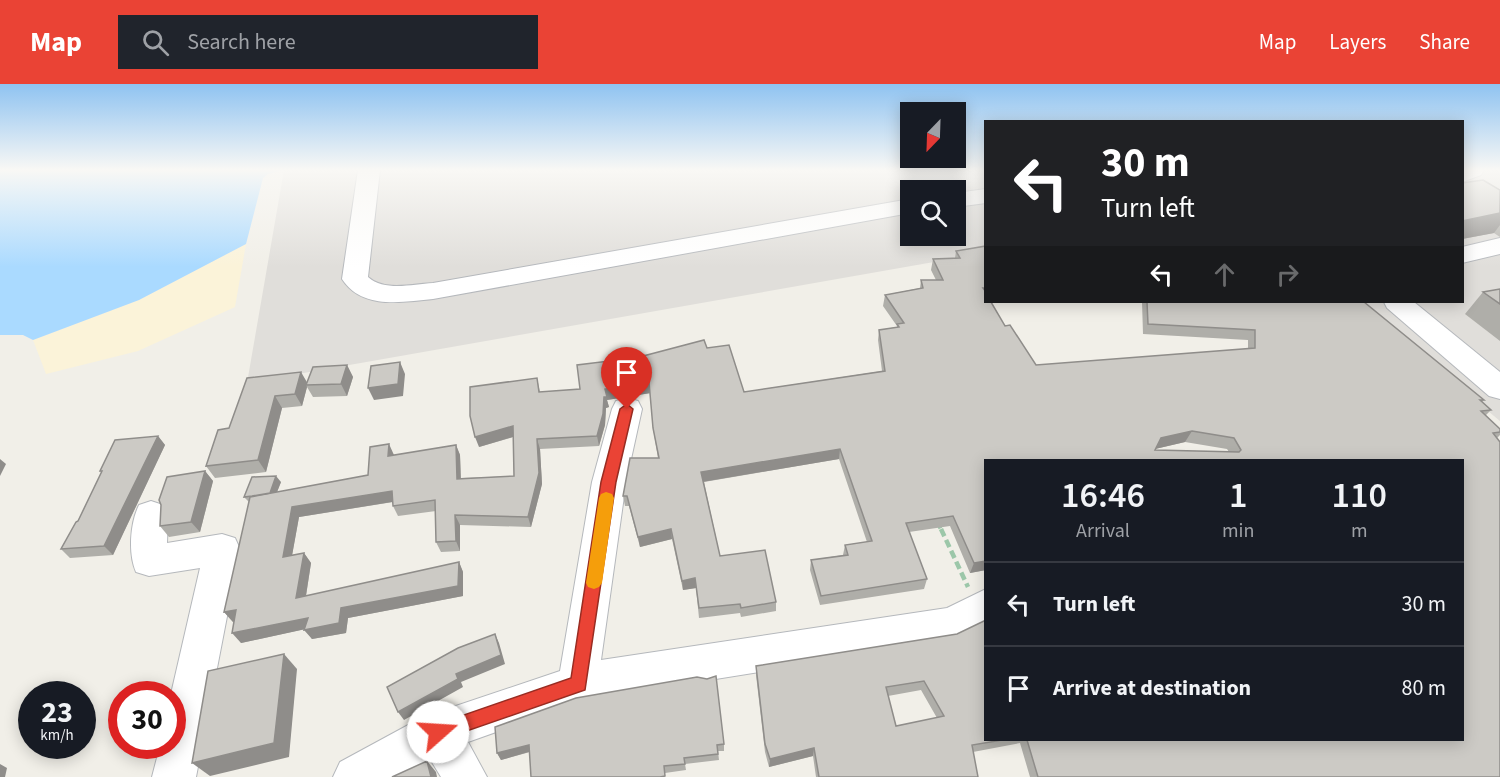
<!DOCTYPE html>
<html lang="en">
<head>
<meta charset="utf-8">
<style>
	:root { --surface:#171b24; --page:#20242c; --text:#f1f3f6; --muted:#9ea1a6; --line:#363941; --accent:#ea4335 }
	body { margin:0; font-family:"Source Sans 3",sans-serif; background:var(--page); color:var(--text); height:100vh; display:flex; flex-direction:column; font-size:22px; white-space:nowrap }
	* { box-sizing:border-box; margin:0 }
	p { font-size:20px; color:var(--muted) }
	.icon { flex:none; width:33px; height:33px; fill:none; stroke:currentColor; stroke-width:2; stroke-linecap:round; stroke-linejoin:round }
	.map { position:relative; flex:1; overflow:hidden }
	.panel { position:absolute; left:984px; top:375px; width:480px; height:282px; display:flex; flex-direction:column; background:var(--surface); border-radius:0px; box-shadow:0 3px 15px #0003 }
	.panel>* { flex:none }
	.top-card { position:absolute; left:984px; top:36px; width:480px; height:183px; border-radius:0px; box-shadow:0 3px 15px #0003; background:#202124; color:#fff; overflow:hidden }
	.needle { width:39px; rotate:203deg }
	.fabs { position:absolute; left:900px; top:18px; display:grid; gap:12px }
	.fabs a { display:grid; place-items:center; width:66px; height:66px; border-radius:0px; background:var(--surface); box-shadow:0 3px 15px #0003; font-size:30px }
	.speed { position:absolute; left:18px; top:597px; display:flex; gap:12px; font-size:30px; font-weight:700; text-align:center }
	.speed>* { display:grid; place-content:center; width:78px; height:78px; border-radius:50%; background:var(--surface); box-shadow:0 3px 15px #0003; line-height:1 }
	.speed small { font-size:15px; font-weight:400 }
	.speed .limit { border:9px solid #d22; background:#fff; color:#111 }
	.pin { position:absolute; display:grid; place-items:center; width:51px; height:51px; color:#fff; margin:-62px -26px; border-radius:50% 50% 50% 0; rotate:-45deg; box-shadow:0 0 6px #0007 }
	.pin .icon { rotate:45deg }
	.me { position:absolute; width:66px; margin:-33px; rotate:71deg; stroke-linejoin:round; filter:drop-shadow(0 0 4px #0008) }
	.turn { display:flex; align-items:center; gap:21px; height:126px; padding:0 18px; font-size:27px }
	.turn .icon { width:78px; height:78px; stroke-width:2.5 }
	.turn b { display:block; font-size:42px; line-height:51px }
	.lanes { display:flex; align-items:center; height:57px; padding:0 18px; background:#0003; justify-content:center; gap:30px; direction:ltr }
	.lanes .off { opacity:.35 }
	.eta { display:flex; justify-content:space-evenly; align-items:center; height:102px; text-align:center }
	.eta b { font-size:36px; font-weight:600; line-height:42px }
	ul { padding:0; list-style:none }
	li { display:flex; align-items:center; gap:18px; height:84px; padding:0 18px; border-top:2px solid var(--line) }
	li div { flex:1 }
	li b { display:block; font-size:22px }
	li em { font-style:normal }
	header { display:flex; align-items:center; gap:36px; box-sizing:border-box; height:84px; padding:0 30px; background:var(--accent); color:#fff }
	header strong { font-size:28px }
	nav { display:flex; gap:33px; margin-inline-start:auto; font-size:21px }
	.search { width:420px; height:54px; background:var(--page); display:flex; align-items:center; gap:15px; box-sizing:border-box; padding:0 21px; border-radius:0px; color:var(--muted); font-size:22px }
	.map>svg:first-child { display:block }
	.industrial { fill:#e0deda; fill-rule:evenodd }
	.sand { fill:#fbf3d9 }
	.water { fill:#aadaff }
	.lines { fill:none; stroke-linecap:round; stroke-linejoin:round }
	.minor-casing { stroke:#b5b8bc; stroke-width:2 }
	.path-far1 { stroke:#9cc7a9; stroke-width:4; stroke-dasharray:6 3; stroke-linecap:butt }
	.path { stroke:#9cc7a9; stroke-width:4.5; stroke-dasharray:8 4; stroke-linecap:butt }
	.minor { fill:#fff; fill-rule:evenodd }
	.wall { fill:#afaea9; fill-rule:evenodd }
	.shaded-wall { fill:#8f8d8a }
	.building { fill:#cccac5; stroke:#8f8d8a; stroke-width:1.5; fill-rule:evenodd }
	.route { fill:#ea4335; stroke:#982c22; stroke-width:1.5 }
	.slow { fill:#f59e0b }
</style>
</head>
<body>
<header>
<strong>Map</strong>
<div class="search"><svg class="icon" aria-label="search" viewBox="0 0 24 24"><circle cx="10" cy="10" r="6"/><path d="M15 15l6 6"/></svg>Search here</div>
<nav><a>Map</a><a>Layers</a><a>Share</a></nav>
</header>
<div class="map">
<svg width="1500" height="693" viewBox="0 0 1500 693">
	<rect width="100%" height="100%" fill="#f1efe8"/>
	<g class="industrial">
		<path d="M284,86h701v83l-738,130zM910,106h46v46h-46z"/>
		<path d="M1463,86h37v251l-143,-119h105z"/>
	</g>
	<path class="sand" d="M246,160l-11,63 -97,44 -92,23 -13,-34 106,-40z"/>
	<path class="water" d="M0,86h284l-16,4 -5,4 -17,66 -107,56 -106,40 -10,-5h-23z"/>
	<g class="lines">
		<g class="minor-casing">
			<g id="minor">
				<path d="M358,86h22l-12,107c17,15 45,7 65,6l477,-84v14l-477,86c-31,3 -71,11 -91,-20z"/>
				<path d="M1462,86h22l-3,5 -19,7z"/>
				<path d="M986,105v14l-30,4v-14z"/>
				<path d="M1500,154v16l-38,9v-16z"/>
				<path d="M1384,218h30l86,70v27l-11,-3 -102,-88z"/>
				<path d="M627,314l11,3 4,8 -16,73 -25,178 346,-52 39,-19v36l-33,16 -343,55 -32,7 -110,39 19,35h-46l-11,-18 -32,18h-65l7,-15 83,-45 137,-46 32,-189 20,-73 4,-8z"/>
				<path d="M151,417l12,4 5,10 -1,28 55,-9 13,4 5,11 -44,228h-44l8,-31h12l-1,-52 29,-126 -51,8 -13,-4c-8,-18 -6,-49 3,-67z"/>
			</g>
		</g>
		<path class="path-far1" d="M938,439l3,7"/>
		<path class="path" d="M941,445l27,58"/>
		<use href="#minor" class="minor"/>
	</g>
	<g class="wall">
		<path d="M1462,99l38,7v47l-6,-4 -32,6z"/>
		<path d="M986,162v56l50,63 212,-16v-9l-105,-6 -1,-32h222l120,98 -2,2 9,8 -6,6 15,13v6l-3,3 3,339h-470l-10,-34 -47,9 5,25h-162l-3,-21 -44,11 -4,-15 -9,-77v-9l201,-32 29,106h476v-280h-476v110l-16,3 -20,-47 -41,6 18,47 -3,10 -104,16 -10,-35 1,-10 32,-5 2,-10 22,-3 -28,-83 -135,23 16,74 56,46v9l-35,6 -1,-4 -41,5 -3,-30 -13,2 -11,-51 -32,8 -11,-41h-4l-2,-10 35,-38 -5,-30 -3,-35 -43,7 2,7 -3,1 -1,17 -6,21 -59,3 2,35 -11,43 -71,-2v26l-19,1 -5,-10v-31l-38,5 -5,-10v-4l-94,15 -7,38 12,-2 7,10 -5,33 153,-34 4,10v24l-115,22 -2,15 -34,6 -7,-10 -64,14 -7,-22 -1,1 -9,-10 25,-110 -5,-5 37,-15 -4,10 91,-17 26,-20 62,-10 4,10 1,23 53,-2 -1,-39 -34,10 58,-69 3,14 40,-3 29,-24 98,-17 37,44 138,-21 -4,-31 1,-10 18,-3v-1l-14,-20 2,-11 35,-7 1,-8h15l-5,-10 2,-11 22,-1 1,-7zM1185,358l42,7 2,3 -74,-2v-1zM921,606l16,28 -41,8 -8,-30z"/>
		<path d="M1500,205v52l-35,-27 18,-22z"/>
		<path d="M347,281l6,12 -6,19 -34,1 -6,-10 -5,19 -20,2 -16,64 -51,6 -9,-12 23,-38 18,-50 60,5z"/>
		<path d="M158,352l7,9 -52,110 -43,3 -9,-9 17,-28 24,-48 -2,-2z"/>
		<path d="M205,387l8,10 -13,51 -31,5 -9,-11z"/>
		<path d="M495,643l229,17v7h-6l1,9 -34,4 1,6 -21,3v4h-134l-1,-25 -29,8 -4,-7z"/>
	</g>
	<g class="shaded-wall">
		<path d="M1500,129v12l-6,8 -32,6v-18z"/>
		<path d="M400,278l5,12 -2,22 -29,4 -6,-12z"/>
		<path d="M347,281l6,12 -6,19 -6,-12z"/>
		<path d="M301,288l7,12 -2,1 1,2 -5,19 -7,-12z"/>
		<path d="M649,298l2,11 -44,7 2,7 -3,1 -1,17 -6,21 -2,-10 8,-47z"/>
		<path d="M275,312l7,12 -16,64 -8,-12z"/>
		<path d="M513,342l3,10 -37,11 -4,-10z"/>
		<path d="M1192,347l-7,11 -30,7 6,-11z"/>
		<path d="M158,352l7,9 -52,110 -9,-9z"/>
		<path d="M537,355l3,10 2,35 -11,43 -3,-10z"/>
		<path d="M389,360l5,11 -6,1z"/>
		<path d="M456,361l4,10 1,34 -4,-10z"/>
		<path d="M840,365l-1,10 -137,23 -1,-10z"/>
		<path d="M0,375l6,5 -6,12z"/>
		<path d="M205,387l8,10 -13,51 -9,-10z"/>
		<path d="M276,392l5,6 -8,20 -5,-6z"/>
		<path d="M392,407l6,10 -99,16 -9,50 -7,-10 9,-50z"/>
		<path d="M455,431l5,10v26l-4,-10z"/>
		<path d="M671,445l1,10 -32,8 -2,-10z"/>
		<path d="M304,469l7,10 -7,45 -8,-10z"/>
		<path d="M986,477v9l-16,3 4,-10z"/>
		<path d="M459,478l4,10v24l-115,22 -2,15 -34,6 -8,-9 37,-22z"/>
		<path d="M695,494l1,10 -13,2 -1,-9z"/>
		<path d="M236,526l8,10 -11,2 -9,-10z"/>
		<path d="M308,534l7,9 -74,16 -9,-10z"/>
		<path d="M495,550l4,9 6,21 -44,18 2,5 -59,33 -6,-8z"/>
		<path d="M284,570l13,15 -8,88 -79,19 -18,-13z"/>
		<path d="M529,661l3,6 -31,9 -4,-7z"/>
		<path d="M814,664l-1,8 -44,11 1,-8z"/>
		<path d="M427,677l9,11 1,5h-6z"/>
		<path d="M0,680l7,4 -2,9h-5z"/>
	</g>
	<g class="building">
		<path d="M1483,96l17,10v23l-38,8v-38z"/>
		<path d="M986,162v42h-3l3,4v10h5l14,24 5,-1 26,40 219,-17v-18l-107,-6 -1,-22h217l120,98h-4l11,10 -10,1 19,18v3l-7,1 7,9v335h-462l-11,-37h435v-280h-476v101l-12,2 -21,-47 -47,7 21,56 -106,17 -10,-36 37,-5 -3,-10 27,-4 -32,-92 -139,23 19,84 45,-6 11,52 -35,6 -1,-4 -41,4 -4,-30 -13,3 -11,-52 -33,8 -11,-41h-4l7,-38h29l-6,-30 -4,-46 -44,7 2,8h-3l-1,17 -6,22 -60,3 2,34 -11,44 -73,-2 1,26 -20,1 -1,-42 -42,6 -1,-15 -100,16 -9,50 21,-4 -8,45 163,-36 -1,24 -117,22 -2,15 -35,7 4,-12 -76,15 4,-23 -12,2 26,-115 118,-22 2,-28 19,-3 -1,12 68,-11 1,34 57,-3 -1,-50 -38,11 -5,-21v-29l67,-9 2,14 41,-3 -3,-24 32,-4v4l95,-25 3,8 22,-3 15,47 141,-21 -6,-41 20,-3 -2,-3 7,-1 -19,-28 38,-7 -2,-8h22l-10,-21 27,-1 -4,-7zM1192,347l42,7 7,12 -2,2 -84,-2 6,-12z"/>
		<path d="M1500,205v15l-17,-12z"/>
		<path d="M400,278l-2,22 -30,4 3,-22z"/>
		<path d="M347,281l-6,19 -35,1 7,-18z"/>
		<path d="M301,288l-6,22 -20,2 -17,64 -52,6 12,-36 11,-2 18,-50z"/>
		<path d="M158,352l-54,110 -43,3 15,-27 2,-1 24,-50h-2l15,-31z"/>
		<path d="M205,387l-14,51 -31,4 1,-21 -2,-5 8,-23z"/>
		<path d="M276,392l-6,17 -18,3 -8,1 8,-20z"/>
		<path d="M986,536v120h16l-30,5 6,32h-159l-5,-29 -44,11 -5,-15 -9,-78 201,-32zM924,597l20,35 -48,10 -10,-39z"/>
		<path d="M495,550l6,21 -45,19 2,5 -60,33 -11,-25 71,-39z"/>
		<path d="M284,570l-10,89 -82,20 16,-92z"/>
		<path d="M716,592l8,68 -7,1 1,9 -34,4 1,6 -21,2 1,10 -5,1h-129l-2,-32 -32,8 -2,-26 81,-29 121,-21 10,2z"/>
		<path d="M427,677l4,16h-39z"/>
	</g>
	<linearGradient id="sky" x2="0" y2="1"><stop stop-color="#8fc3f1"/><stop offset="0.47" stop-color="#f9f8f5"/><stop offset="1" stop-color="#f9f8f5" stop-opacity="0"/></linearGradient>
	<rect width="1500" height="183" fill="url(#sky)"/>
	<path class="route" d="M627,320l6,5 -17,73 -31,208 -147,51 -6,-3 -3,-6 3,-6 139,-48 30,-196 19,-73z"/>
	<path class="slow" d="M606,408l6,2 2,4 -12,85 -3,4 -5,2 -6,-2 -2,-4 13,-85 2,-4z"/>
</svg>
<div class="fabs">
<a><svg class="needle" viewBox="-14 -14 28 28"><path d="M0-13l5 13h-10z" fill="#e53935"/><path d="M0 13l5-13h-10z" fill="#9ea1a6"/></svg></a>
<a><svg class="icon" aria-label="search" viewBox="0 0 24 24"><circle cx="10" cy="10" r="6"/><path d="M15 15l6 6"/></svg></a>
</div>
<div class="speed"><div>23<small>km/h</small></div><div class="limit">30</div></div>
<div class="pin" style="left:627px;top:325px;background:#d93025"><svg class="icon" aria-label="arrive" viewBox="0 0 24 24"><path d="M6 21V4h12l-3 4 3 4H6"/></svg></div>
<svg class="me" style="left:438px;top:648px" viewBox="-20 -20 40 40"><circle r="19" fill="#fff"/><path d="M0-13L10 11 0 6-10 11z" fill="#ea4335"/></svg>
<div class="top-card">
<div class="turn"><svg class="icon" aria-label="left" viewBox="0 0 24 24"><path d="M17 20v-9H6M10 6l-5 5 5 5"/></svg><div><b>30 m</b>Turn left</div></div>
<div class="lanes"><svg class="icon" aria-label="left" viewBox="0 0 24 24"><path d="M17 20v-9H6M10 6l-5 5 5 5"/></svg><svg class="icon off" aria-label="ahead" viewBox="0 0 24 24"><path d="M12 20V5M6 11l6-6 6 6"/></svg><svg class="icon off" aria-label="right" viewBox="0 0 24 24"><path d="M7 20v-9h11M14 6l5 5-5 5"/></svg></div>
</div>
<section class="panel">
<div class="eta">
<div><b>16:46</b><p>Arrival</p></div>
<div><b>1</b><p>min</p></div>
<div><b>110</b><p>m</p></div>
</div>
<ul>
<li><svg class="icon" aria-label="left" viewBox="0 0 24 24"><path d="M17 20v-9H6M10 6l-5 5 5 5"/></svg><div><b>Turn left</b></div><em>30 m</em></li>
<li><svg class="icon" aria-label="arrive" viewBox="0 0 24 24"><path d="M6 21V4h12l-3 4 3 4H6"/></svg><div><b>Arrive at destination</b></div><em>80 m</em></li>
</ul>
</section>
</div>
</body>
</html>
